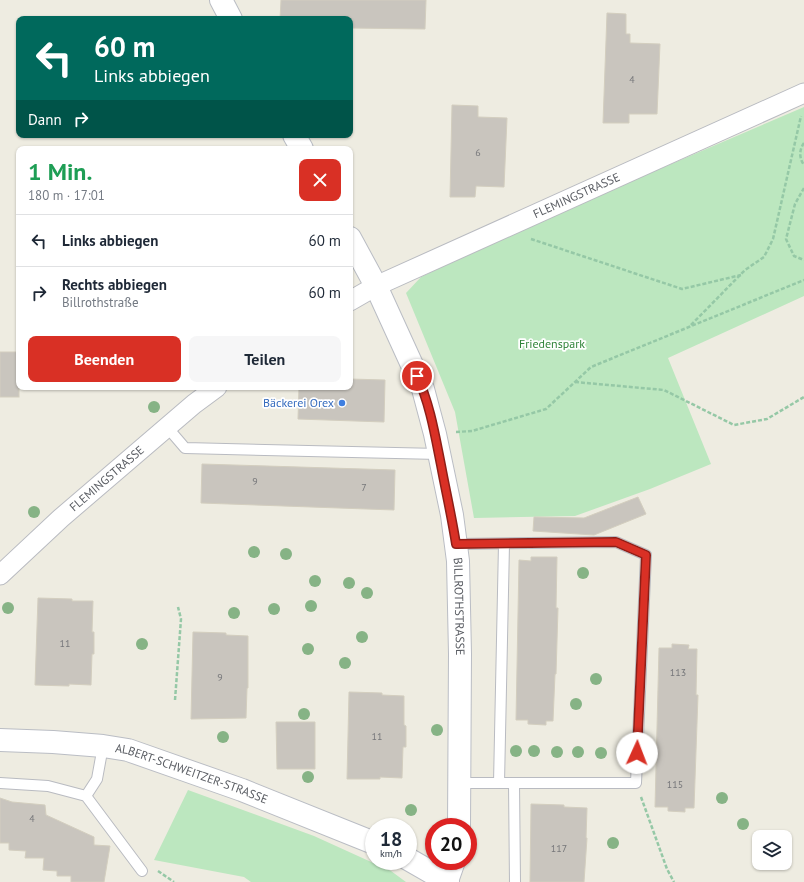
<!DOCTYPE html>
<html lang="de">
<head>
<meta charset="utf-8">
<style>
	:root { --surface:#fff; --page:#f6f6f7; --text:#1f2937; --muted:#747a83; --line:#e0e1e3; --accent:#d93025 }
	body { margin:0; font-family:"PT Sans",sans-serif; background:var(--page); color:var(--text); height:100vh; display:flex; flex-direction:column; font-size:15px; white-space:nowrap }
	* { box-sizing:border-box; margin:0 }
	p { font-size:13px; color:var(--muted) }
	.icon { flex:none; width:22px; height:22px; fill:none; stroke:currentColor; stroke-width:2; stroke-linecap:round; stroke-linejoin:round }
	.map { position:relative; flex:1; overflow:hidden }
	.sheet { position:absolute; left:16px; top:146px; width:337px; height:244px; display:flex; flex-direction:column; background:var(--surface); border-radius:8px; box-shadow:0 1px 3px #0004 }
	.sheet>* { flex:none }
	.banner { position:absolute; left:16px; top:16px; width:337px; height:122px; border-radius:8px; box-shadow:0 1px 3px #0004; background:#00695c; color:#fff; overflow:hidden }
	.fabs { position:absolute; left:752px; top:830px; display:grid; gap:8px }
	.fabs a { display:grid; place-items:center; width:40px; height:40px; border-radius:8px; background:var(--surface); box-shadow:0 1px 3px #0004; font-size:20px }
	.speed { position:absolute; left:365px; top:818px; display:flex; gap:8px; font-size:20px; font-weight:700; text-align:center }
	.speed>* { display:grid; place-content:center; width:52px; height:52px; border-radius:50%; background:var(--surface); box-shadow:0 1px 3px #0004; line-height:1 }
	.speed small { font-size:10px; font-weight:400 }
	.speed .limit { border:6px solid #d22; background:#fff; color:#111 }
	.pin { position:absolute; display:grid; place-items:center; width:34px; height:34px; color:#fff; margin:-17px; border:2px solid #fff; border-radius:50%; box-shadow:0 1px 4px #0007 }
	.me { position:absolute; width:44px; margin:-22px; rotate:2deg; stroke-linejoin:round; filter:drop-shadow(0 0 3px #0008) }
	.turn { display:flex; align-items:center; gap:14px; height:84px; padding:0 12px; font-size:18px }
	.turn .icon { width:52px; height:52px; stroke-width:2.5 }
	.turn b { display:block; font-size:28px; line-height:34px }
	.then { display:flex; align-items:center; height:38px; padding:0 12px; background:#0003; gap:8px; font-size:15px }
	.round { display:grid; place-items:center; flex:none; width:42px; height:42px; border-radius:8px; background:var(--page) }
	.headline { display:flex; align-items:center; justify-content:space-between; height:68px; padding:0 12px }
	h1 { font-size:24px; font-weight:700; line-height:30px; color:#1e9e55 }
	.primary-button { display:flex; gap:8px; margin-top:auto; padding:8px 12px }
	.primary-button a { flex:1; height:46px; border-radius:8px; background:var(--accent); color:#fff; font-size:16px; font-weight:700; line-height:46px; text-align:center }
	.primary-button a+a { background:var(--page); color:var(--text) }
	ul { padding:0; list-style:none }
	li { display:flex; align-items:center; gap:12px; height:52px; padding:0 12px; border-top:1px solid var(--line) }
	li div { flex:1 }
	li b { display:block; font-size:15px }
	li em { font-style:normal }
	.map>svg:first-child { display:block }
	.green { fill:#bce7bf }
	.building { fill:#c9c5be; stroke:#d3cebf }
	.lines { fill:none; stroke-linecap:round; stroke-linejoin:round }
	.lane-casing { stroke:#b9bbc1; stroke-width:12 }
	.street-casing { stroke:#b9bbc1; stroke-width:21 }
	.secondary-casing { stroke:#babdc4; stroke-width:24 }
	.path { stroke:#95c8a6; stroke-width:2.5; stroke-dasharray:4 2; stroke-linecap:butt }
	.lane { stroke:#fff; stroke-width:10 }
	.street { stroke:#fff; stroke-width:19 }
	.secondary { stroke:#fff; stroke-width:22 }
	.tree { fill:#86b385 }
	.route-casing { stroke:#8d1f18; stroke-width:10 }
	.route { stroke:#d93025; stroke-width:7 }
	.shop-dot { fill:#3f7fe0; stroke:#fff; stroke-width:1.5 }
	.labels { text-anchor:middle; stroke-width:3.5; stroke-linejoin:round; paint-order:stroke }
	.number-label { font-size:10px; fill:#76777a }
	.street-label { font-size:12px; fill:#5a5d63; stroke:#fff }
	.park-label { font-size:12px; fill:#308439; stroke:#fff }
	.shop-label { font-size:12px; fill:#366cbe; stroke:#fff; text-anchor:end }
</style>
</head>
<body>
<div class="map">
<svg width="804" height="882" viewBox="0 0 804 882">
	<rect width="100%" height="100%" fill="#eeece1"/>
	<g class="green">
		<path d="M804,107v189l-136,62 43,106 -61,25 -75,27 -101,2 -19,-106 -49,-119 15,-16 117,-56z"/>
		<path d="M188,790l126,46 77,35 15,11h-155l-7,-5 -90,-17z"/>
	</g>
	<g class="building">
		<path d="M281,0h145l-1,29 -75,-1v-9h-70z"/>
		<path d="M607,13l19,1v20h4v9l30,1 -3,70h-28v9h-26z"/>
		<path d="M452,105l26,1v11l29,1 -3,69 -28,-1 -1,11h-25z"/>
		<rect x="0" y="352" width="19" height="45"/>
		<path d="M350,379l35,1 -1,42 -86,-3 1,-32h51z"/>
		<path d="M202,464l193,6 -1,40 -193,-7z"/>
		<path d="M638,497l8,17 -52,21 -61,-4 1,-14 50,1z"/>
		<path d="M531,557h26l-1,51h2l-2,66h-1l-2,47h-7v4l-18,-1v-4h-12l3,-160 12,1z"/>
		<path d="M38,598l34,1v2h21l-1,31h2v22h-2l-1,31 -22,-1v2l-34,-1z"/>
		<path d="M193,632l33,1v2l22,1v52h-1l-1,30 -55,1z"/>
		<path d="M672,644l17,1 -1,4h9l-1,46h2l-4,113h-9v4l-17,-1v-4h-13l4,-159h13z"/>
		<path d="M349,692l33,1v2l22,1v29l2,1v21h-3l-1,31 -22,-1v2h-33z"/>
		<path d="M276,722h39v47h-38z"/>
		<path d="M0,798l12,4 33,3 1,10 48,22v8l16,1 -6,36h-33v-6h-14v-5l-14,-1 1,-12h-19l1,-7 -17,-1v-7h-9z"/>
		<path d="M531,804l33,1v2l23,1 -1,30h1l-3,44h-54z"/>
	</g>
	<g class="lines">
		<g class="lane-casing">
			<g id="lane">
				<path d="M167,427l18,21 254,6"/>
				<path d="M456,544l160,-2 30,13 -10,228h-177"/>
				<path d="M0,783l48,3 38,10 56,75"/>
				<path d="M499,783l5,-239"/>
				<path d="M514,783l1,99"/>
				<path d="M86,796l11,-17 6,-33"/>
			</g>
		</g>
		<g class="street-casing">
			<g id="street">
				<path id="s1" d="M350,301l26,-15 428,-193"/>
				<path id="s2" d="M0,575l61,-57 133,-114 23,-17"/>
			</g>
		</g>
		<g class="secondary-casing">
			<g id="secondary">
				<path d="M221,0l10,19"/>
				<path d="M294,135l8,14"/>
				<path id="s3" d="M350,238l26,48 47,103 12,45 17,81 6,46 2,93 -1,173"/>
				<path id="s4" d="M0,740l53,2 50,4 25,4 114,40 132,53"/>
				<path d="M408,859l40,23"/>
				<path d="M447,881l7,-20"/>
			</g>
		</g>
		<g class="path">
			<path d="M804,143c-5,7 -5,15 0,22"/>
			<path d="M804,188l-9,16 -9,35 8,17 10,4"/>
			<path d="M531,239l151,50 59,-14"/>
			<path d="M691,325l54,-55 19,-13 9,-18 28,-123"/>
			<path d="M575,382l89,8 70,35 33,-6 37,-22"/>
			<path d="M456,432l16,-1 74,-22 45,-42 213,-87"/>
			<path d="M175,700l6,-81 -3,-12"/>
			<path d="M641,797l26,72 7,13"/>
			<path d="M158,871l16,11"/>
		</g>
		<use href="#lane" class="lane"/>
		<use href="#street" class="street"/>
		<use href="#secondary" class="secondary"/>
	</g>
	<g class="tree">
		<circle cx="154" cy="407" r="6"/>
		<circle cx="34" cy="512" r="6"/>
		<circle cx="254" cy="552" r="6"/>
		<circle cx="286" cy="554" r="6"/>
		<circle cx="583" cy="573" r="6"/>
		<circle cx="315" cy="581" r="6"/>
		<circle cx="349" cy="583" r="6"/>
		<circle cx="367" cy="593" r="6"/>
		<circle cx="311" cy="606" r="6"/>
		<circle cx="8" cy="608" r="6"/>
		<circle cx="274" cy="609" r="6"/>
		<circle cx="234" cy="613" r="6"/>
		<circle cx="362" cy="637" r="6"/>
		<circle cx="142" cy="644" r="6"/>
		<circle cx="308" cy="649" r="6"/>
		<circle cx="345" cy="663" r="6"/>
		<circle cx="596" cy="679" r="6"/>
		<circle cx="576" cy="704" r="6"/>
		<circle cx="304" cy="714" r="6"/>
		<circle cx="437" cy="730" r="6"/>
		<circle cx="223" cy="737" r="6"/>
		<circle cx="516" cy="751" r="6"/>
		<circle cx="534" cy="751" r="6"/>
		<circle cx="557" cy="752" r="6"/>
		<circle cx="578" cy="752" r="6"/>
		<circle cx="601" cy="753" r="6"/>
		<circle cx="308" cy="777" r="6"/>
		<circle cx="722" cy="798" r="6"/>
		<circle cx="411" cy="810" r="6"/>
		<circle cx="743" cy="824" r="6"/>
		<circle cx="613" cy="843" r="6"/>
	</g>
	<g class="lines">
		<g class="route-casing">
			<path id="route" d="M417,376c13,28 18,59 24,89 5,27 11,53 15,79l160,-2 30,13 -9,198"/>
		</g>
		<use href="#route" class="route"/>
	</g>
	<circle class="shop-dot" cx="342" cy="403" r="4"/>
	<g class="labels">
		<g class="number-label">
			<text x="632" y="83">4</text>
			<text x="478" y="156">6</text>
			<text x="255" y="485">9</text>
			<text x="364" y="491">7</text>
			<text x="65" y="647">11</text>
			<text x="678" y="676">113</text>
			<text x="220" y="681">9</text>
			<text x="377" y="740">11</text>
			<text x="675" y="788">115</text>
			<text x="32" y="822">4</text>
			<text x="559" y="852">117</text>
		</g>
		<g class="street-label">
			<text dy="4" stroke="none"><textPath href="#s1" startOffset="250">FLEMINGSTRASSE</textPath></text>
			<text dy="4" stroke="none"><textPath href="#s2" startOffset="144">FLEMINGSTRASSE</textPath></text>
			<text dy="4" stroke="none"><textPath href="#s3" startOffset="389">BILLROTHSTRASSE</textPath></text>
			<text dy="4" stroke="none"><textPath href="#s4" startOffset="196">ALBERT-SCHWEITZER-STRASSE</textPath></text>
		</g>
		<g class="park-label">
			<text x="552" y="348">Friedenspark</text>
		</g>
		<g class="shop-label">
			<text x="334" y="407">Bäckerei Orex</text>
		</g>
	</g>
</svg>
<div class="fabs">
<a><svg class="icon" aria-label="layers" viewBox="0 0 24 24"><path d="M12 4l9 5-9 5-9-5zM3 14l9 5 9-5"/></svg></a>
</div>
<div class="speed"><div>18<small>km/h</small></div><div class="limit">20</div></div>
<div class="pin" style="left:417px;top:376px;background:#d93025"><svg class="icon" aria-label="arrive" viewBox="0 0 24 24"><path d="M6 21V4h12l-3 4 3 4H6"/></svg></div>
<svg class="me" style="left:637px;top:753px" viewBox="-20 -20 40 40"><circle r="19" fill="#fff"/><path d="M0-13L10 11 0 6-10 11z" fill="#d93025"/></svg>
<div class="banner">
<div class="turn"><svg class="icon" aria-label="left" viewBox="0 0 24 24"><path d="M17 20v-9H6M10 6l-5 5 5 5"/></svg><div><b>60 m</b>Links abbiegen</div></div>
<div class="then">Dann<svg class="icon" aria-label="right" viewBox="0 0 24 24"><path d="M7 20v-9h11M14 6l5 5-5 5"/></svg></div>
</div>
<section class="sheet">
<div class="headline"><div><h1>1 Min.</h1><p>180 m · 17:01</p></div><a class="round" style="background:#d93025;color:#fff"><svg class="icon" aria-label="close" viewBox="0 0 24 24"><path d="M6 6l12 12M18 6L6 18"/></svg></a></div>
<ul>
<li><svg class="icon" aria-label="left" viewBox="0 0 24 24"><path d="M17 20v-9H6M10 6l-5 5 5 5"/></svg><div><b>Links abbiegen</b></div><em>60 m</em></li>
<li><svg class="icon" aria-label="right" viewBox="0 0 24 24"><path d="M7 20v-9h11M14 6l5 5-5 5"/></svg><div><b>Rechts abbiegen</b><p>Billrothstraße</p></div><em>60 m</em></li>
</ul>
<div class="primary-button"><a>Beenden</a><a>Teilen</a></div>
</section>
</div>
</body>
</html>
